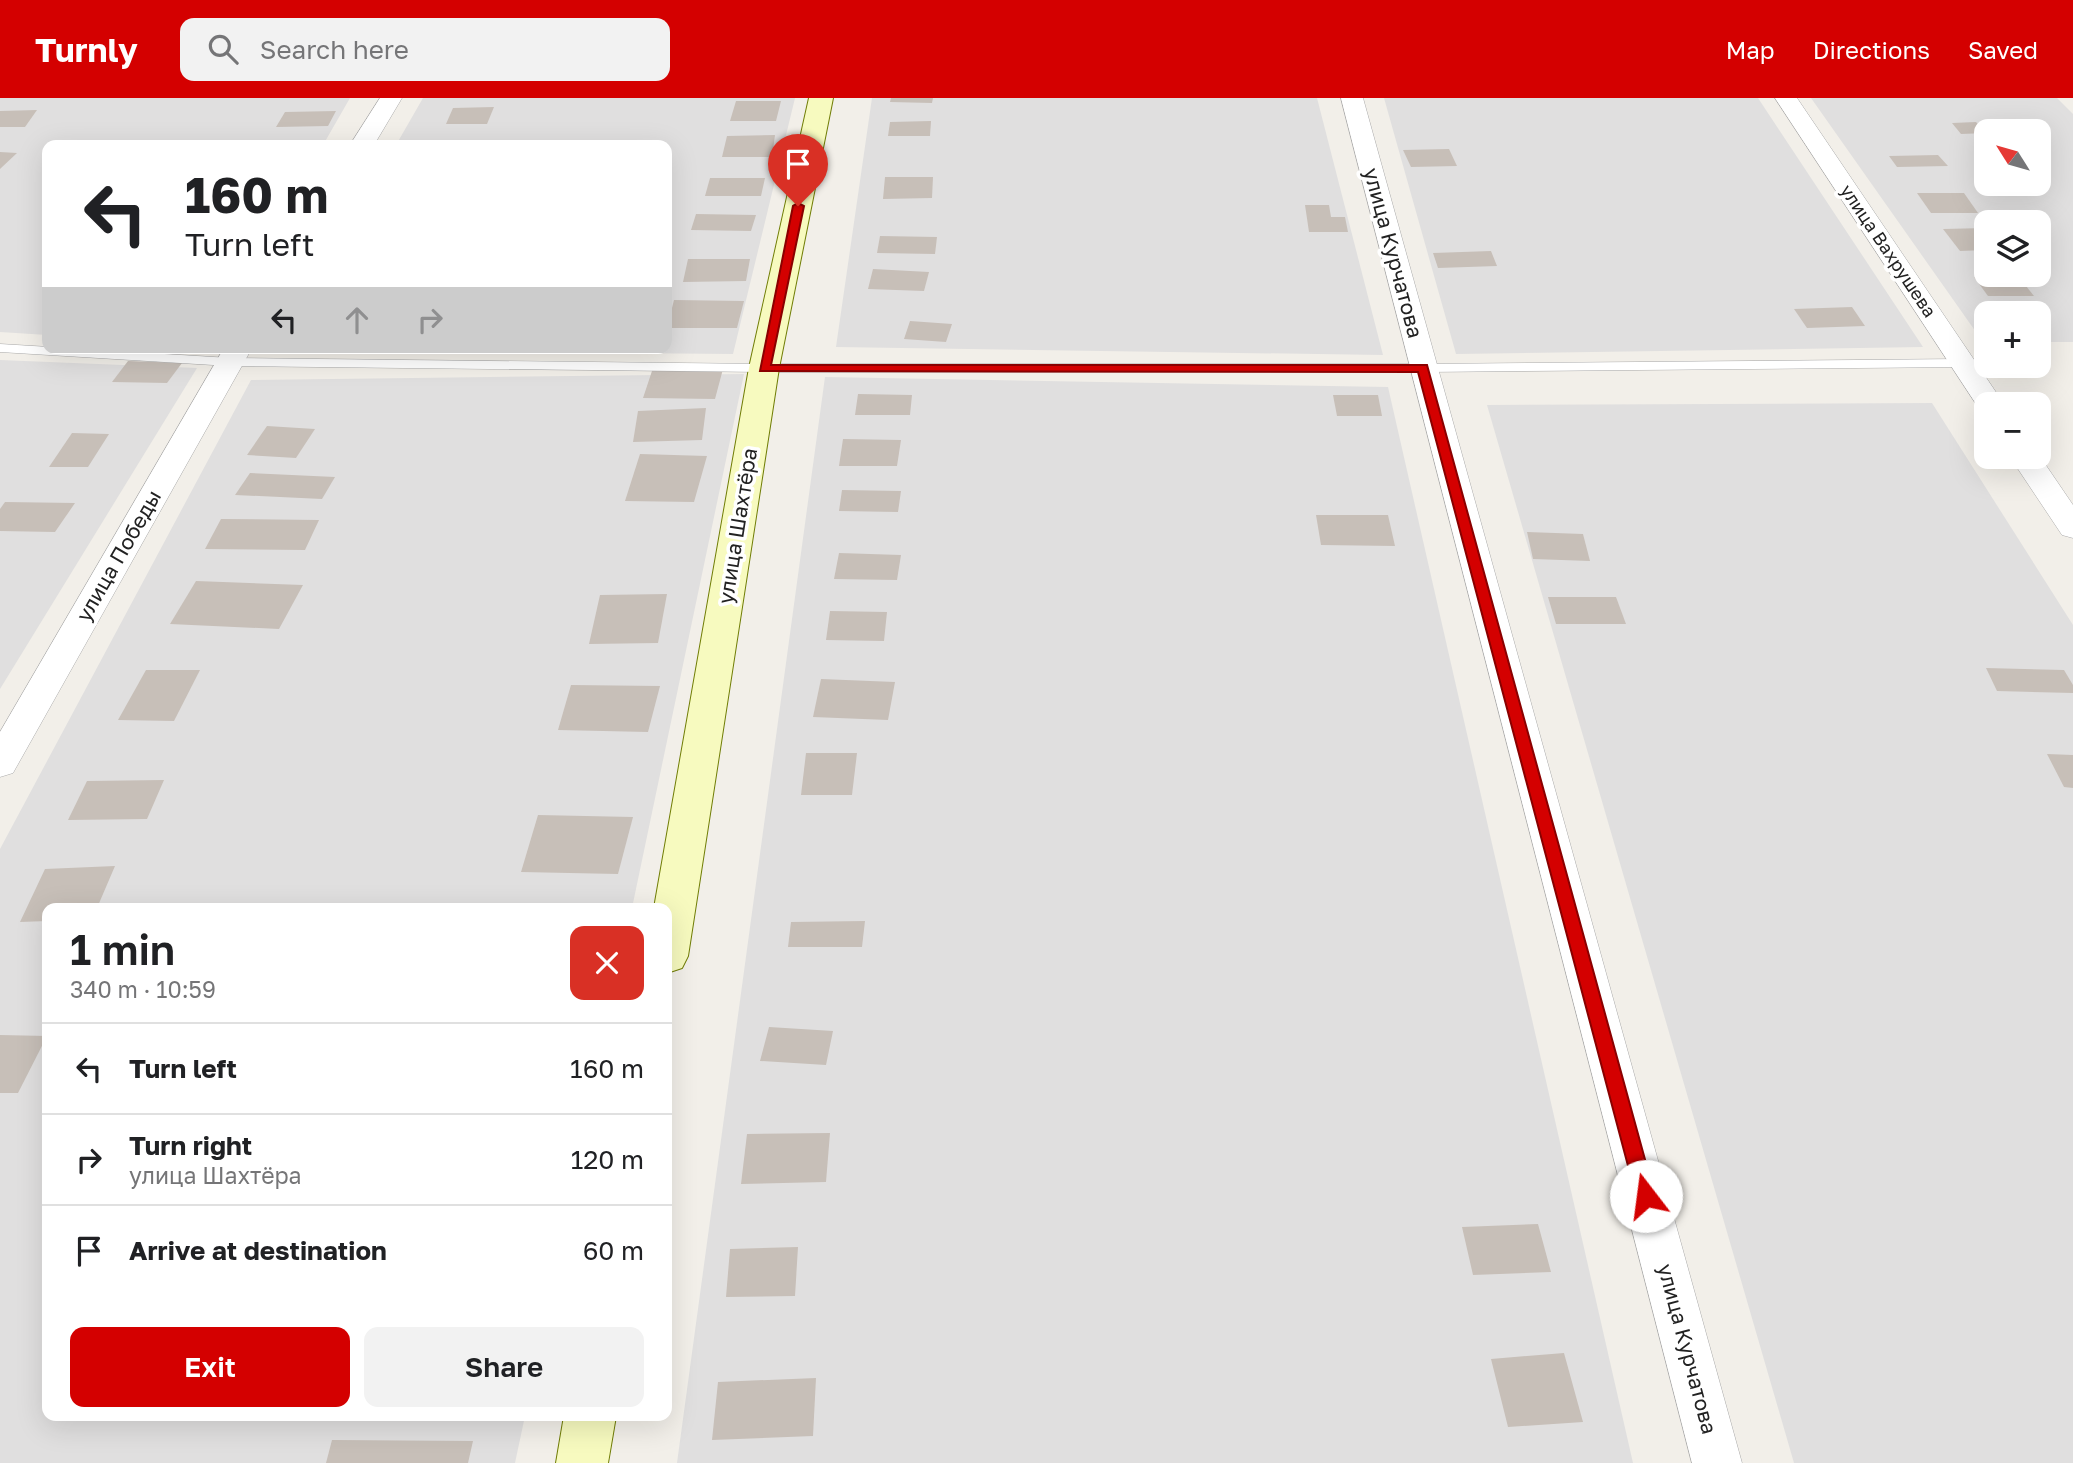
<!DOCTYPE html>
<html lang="en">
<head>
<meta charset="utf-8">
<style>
	:root { --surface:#fff; --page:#f2f2f2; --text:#202124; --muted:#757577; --line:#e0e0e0; --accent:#d40000 }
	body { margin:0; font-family:"Golos Text",sans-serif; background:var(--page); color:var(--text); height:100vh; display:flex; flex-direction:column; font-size:26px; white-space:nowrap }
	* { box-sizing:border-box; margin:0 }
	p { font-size:23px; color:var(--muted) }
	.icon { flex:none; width:38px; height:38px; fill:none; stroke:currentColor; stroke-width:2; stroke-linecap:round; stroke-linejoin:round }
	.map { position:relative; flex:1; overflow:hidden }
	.drawer { position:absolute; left:42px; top:805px; width:630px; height:518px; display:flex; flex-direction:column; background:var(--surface); border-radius:14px; box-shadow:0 7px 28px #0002 }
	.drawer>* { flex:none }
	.hud { position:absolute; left:42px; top:42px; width:630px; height:214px; border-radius:14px; box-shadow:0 7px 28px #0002; background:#fff; color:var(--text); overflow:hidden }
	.needle { width:46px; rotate:307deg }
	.fabs { position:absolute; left:1974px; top:21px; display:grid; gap:14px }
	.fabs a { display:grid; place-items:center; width:77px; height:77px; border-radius:14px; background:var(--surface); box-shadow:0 7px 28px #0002; font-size:35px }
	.pin { position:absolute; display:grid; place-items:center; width:60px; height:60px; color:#fff; margin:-72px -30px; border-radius:50% 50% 50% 0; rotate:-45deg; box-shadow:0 0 7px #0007 }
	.pin .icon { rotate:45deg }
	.me { position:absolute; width:77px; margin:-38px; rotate:345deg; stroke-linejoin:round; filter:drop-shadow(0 0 5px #0008) }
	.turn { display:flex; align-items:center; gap:24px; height:147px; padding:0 28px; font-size:32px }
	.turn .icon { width:91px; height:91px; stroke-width:2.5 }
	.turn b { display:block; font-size:49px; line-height:60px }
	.lanes { display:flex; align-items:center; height:66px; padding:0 28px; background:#0003; justify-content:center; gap:35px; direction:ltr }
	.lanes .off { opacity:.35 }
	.round { display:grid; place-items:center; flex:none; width:74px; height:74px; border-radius:14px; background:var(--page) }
	.summary { display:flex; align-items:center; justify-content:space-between; height:119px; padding:0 28px }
	h1 { font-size:42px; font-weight:600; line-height:52px }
	.cta { display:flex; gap:14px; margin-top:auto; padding:14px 28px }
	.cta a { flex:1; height:80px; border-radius:14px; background:var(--accent); color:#fff; font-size:28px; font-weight:600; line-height:80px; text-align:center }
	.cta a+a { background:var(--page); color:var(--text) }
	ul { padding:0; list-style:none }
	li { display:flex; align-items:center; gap:21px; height:91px; padding:0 28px; border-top:2px solid var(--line) }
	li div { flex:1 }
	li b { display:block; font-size:26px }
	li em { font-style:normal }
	header { display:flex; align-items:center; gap:42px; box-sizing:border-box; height:98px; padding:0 35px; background:var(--accent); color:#fff }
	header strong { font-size:33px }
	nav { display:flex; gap:38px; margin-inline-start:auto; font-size:24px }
	.search { width:490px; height:63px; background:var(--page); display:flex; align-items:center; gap:18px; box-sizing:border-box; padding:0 24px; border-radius:14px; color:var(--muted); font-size:26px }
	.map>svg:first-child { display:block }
	.residential { fill:#e0dfdf; fill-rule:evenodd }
	.building { fill:#c7bfb8 }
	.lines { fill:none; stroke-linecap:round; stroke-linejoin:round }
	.lane-casing { stroke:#a9a9a9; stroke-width:1 }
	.street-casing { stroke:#a9a9a9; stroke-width:1 }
	.secondary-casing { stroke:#707d05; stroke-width:2 }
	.lane { fill:#fff; fill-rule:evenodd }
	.street { fill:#fff; fill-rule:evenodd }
	.secondary { fill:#f7fabf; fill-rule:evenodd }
	.route { fill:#d40000; stroke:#8a0000; stroke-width:2 }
	.labels { text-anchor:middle; stroke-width:7; stroke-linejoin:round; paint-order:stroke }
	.far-street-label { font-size:18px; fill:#222; stroke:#fff }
	.street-label { font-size:21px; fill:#222; stroke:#fff }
</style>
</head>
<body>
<header>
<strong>Turnly</strong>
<div class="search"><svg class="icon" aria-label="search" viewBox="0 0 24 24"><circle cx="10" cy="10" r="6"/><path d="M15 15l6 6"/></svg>Search here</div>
<nav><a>Map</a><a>Directions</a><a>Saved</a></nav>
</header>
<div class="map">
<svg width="2073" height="1365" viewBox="0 0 2073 1365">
	<rect width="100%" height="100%" fill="#f2efe9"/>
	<g class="residential">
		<path d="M0,0h350l-27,47h-276v190l-47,-3z"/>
		<path d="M423,0h372l-62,256 -453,-4 387,-2v-203h-271z"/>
		<path d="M872,0h445l66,257 -547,-8z"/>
		<path d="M1384,0h374l165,249 -467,7z"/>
		<path d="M1811,0h246l16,16v228h-34v-29h-53v29h-3zM1986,33h53v53h-53zM1986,124h53v53h-53z"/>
		<path d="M0,262l197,8 -197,321z"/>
		<path d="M744,276l-112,534h-585v508h478l-10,47h-515v-614l251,-469z"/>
		<path d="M825,279l563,10 245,1076h-956z"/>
		<path d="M1932,305l141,222v838h-279l-307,-1058z"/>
	</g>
	<g class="building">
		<path d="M891,0h42l-1,5 -42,-1z"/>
		<path d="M736,3h45l-5,20h-46z"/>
		<path d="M494,9l-7,17h-41l7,-16z"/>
		<path d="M37,12l-12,17h-25v-16z"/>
		<path d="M336,13l-8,15 -52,1 9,-15z"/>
		<path d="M931,23l-1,15h-42l2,-14z"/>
		<path d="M1976,24l10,11 -25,1 -9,-11z"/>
		<path d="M775,37l-3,22h-50l5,-21z"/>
		<path d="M1449,51l8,17 -46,1 -8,-17z"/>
		<path d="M0,54l17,1 -17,16z"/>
		<path d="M1938,57l10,11 -51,1 -8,-11z"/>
		<path d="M885,79h48l-1,21 -49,1z"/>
		<path d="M710,80h55l-4,18h-56z"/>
		<path d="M1917,95h47l14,20h-47z"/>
		<path d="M1305,107h24l2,12h14l3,15h-39z"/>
		<path d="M696,116l60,1 -5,16 -60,-1z"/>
		<path d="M1986,130v22l-26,1 -17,-22z"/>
		<path d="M880,138l57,1 -2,17 -58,-1z"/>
		<path d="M1491,153l6,15 -59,2 -5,-15z"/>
		<path d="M688,161h62l-4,22 -63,1z"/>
		<path d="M873,171l56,3 -5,19 -56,-2z"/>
		<path d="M2018,178l16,20h-46l-14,-19z"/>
		<path d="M674,202l70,1 -7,27h-70z"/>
		<path d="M1852,209l13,19 -58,2 -13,-19z"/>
		<path d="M910,223l42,3 -6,18 -42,-3z"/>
		<path d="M128,263l54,2 -15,20 -55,-1z"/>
		<path d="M653,270l70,1 -8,30 -72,-1z"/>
		<path d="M858,296l54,1 -2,20h-55z"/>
		<path d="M1333,297h45l4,21h-45z"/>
		<path d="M706,310l-4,32 -69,2 5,-31z"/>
		<path d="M267,328l48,3 -19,29 -49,-3z"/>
		<path d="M72,335l37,1 -21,33h-39z"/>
		<path d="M843,341l58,1 -4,26h-58z"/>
		<path d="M640,356l67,2 -13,46 -69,-1z"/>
		<path d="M250,375l85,4 -13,22 -87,-4z"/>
		<path d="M842,392l59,1 -3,21 -59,-1z"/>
		<path d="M5,404l70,1 -20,29 -55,-1v-22z"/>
		<path d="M1316,417h72l7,31 -74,-1z"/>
		<path d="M221,421l98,1 -14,30 -100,-1z"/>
		<path d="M1527,434l56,2 7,27 -57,-2z"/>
		<path d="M839,455l62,2 -4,25 -63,-1z"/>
		<path d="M196,483l107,4 -24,44 -109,-5z"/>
		<path d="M667,496l-9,49 -69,1 11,-49z"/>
		<path d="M1548,499h68l10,27h-70z"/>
		<path d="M830,513l57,1 -3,29 -58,-1z"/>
		<path d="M1986,570l78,2 9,15v8l-76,-2z"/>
		<path d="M146,572h54l-26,51 -56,-1z"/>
		<path d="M821,581l74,3 -7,38 -75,-3z"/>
		<path d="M571,587l89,1 -12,46 -90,-2z"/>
		<path d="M806,655h51l-5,42h-51z"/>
		<path d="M2047,656l26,1v33l-9,-1z"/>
		<path d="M164,682l-17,39 -79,1 19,-39z"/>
		<path d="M538,717l95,2 -15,57 -97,-2z"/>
		<path d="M115,768l-18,42h-50v13l-27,1 25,-53z"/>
		<path d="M865,823l-3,26h-74l3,-25z"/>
		<path d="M769,929l64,4 -7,34 -66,-4z"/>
		<path d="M0,937l47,1 -29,57h-18z"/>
		<path d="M830,1035l-4,49 -85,2 6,-50z"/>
		<path d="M1538,1126l13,48 -78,3 -11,-48z"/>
		<path d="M798,1149l-3,49 -69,1 4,-48z"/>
		<path d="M1564,1255l19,69 -75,5 -17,-68z"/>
		<path d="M816,1280l-3,58 -101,4 6,-58z"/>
		<path d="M332,1342l141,1 -5,22h-142z"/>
	</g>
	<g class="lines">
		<g class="lane-casing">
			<path id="lane" d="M0,246l230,14 534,6h659l539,-5 7,4 -7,4 -539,5h-659l-534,-6 -230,-14z"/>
		</g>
		<g class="street-casing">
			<g id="street">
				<path d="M380,0h22l-28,47h-24z"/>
				<path d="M1341,0h22l379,1365h-50z"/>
				<path d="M1775,0h22l207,306h-18v8l-6,-2z"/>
				<path d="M224,250h28l-239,425 -13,4v-45z"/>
				<path d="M2039,357l34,50v33l-11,-3 -52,-78z"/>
			</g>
		</g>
		<g class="secondary-casing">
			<g id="secondary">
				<path d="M809,0h24l-54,270 -91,588 -6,12 -15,5v-65h-13l95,-540z"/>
				<path d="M564,1318h52l-8,47h-52z"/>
			</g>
		</g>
		<use href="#lane" class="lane"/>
		<use href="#street" class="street"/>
		<use href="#secondary" class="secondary"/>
	</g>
	<path class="route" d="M798,105l6,3 -33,159h656l228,831 -2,6 -7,3 -7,-3 -3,-6 -218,-824 -658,-1 33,-165z"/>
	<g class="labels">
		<g class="far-street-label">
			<text transform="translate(1888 153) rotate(56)" y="6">улица Вахрушева</text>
		</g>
		<g class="street-label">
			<text transform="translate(1393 155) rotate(75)" y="7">улица Курчатова</text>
			<text transform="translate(738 428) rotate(-81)" y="7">улица Шахтёра</text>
			<text transform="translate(119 458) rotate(-60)" y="7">улица Победы</text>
			<text transform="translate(1687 1251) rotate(75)" y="7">улица Курчатова</text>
		</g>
	</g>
</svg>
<div class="fabs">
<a><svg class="needle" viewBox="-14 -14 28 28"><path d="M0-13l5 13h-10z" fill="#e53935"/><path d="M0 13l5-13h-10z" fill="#757577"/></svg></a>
<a><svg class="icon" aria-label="layers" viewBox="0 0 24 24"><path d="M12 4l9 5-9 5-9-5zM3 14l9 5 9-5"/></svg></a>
<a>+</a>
<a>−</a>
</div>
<div class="pin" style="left:798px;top:108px;background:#d93025"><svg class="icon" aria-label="arrive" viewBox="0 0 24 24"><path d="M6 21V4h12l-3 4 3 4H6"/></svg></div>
<svg class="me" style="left:1646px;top:1098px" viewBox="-20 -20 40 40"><circle r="19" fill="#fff"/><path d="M0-13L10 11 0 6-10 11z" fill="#d40000"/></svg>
<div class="hud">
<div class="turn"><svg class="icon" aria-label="left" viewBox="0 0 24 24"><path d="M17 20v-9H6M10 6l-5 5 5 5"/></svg><div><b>160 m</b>Turn left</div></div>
<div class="lanes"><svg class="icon" aria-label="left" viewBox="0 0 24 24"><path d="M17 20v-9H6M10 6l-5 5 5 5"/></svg><svg class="icon off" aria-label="ahead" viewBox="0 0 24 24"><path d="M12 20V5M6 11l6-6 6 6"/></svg><svg class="icon off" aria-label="right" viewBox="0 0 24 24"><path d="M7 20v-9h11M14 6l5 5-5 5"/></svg></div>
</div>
<section class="drawer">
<div class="summary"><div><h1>1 min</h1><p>340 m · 10:59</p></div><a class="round" style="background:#d93025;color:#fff"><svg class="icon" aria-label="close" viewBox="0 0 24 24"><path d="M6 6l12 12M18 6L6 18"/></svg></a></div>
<ul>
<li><svg class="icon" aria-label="left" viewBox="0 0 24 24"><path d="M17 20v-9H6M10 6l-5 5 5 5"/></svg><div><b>Turn left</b></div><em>160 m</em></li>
<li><svg class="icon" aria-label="right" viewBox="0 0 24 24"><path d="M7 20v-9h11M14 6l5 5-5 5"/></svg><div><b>Turn right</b><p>улица Шахтёра</p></div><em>120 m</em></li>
<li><svg class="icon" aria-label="arrive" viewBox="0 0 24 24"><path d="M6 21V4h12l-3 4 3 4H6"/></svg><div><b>Arrive at destination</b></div><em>60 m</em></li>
</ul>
<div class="cta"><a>Exit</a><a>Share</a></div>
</section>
</div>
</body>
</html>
